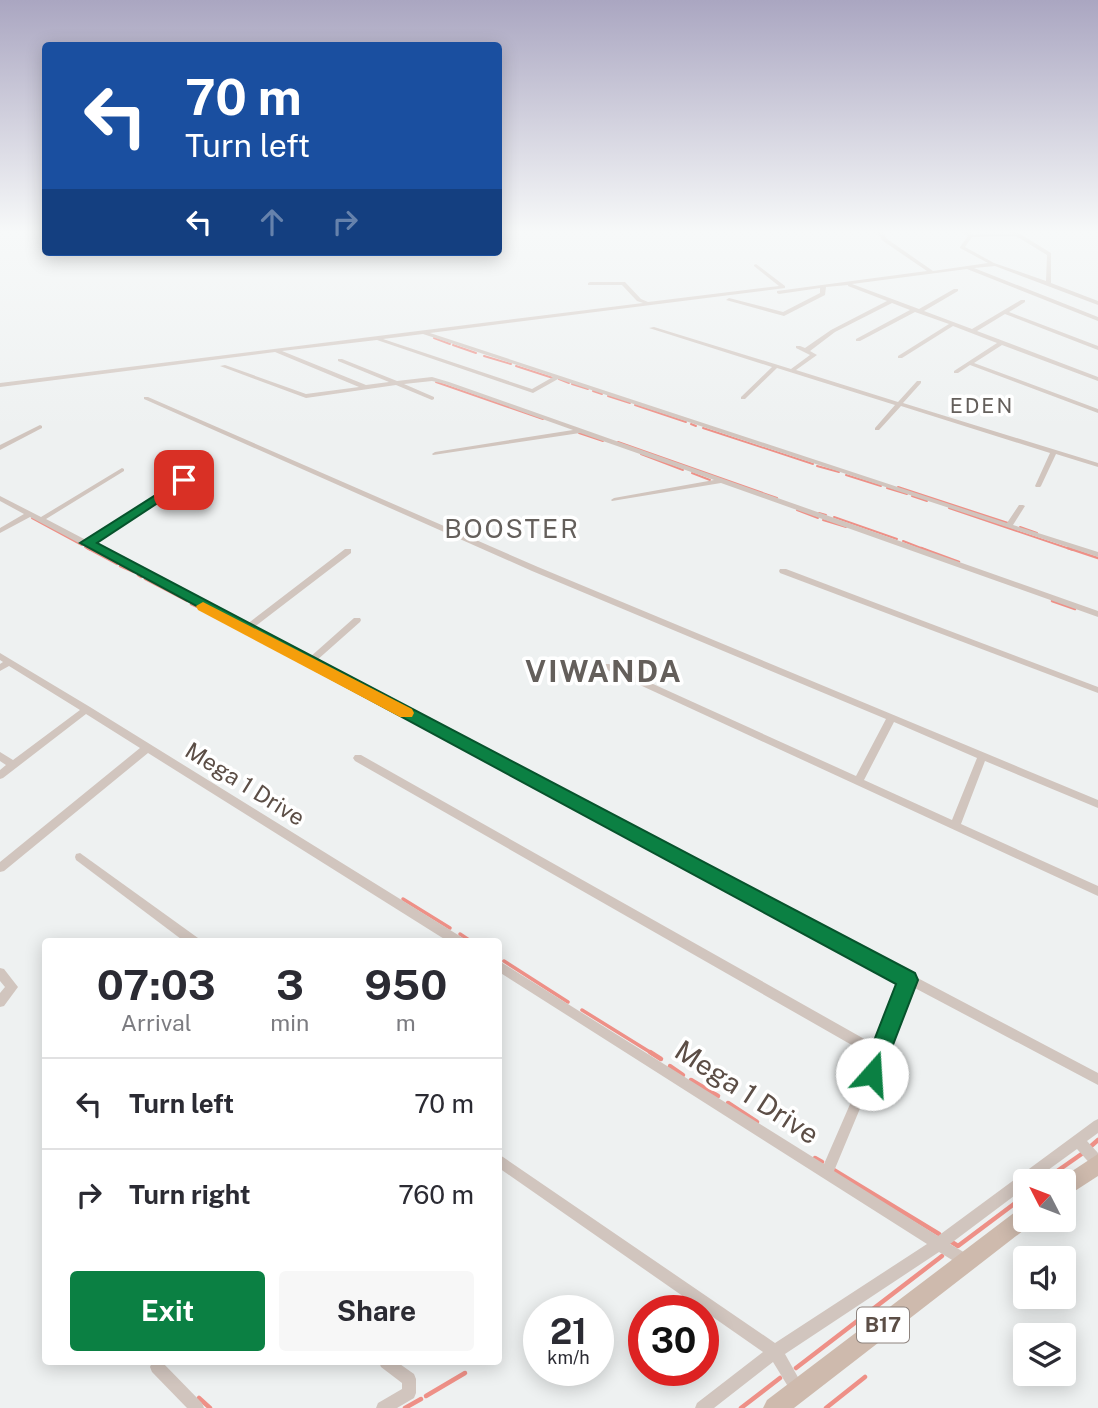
<!DOCTYPE html>
<html lang="en">
<head>
<meta charset="utf-8">
<style>
	:root { --surface:#fff; --page:#f7f7f7; --text:#2b2b33; --muted:#7c7c81; --line:#e1e1e2; --accent:#0b8043 }
	body { margin:0; font-family:"Public Sans",sans-serif; background:var(--page); color:var(--text); height:100vh; display:flex; flex-direction:column; font-size:26px; white-space:nowrap }
	* { box-sizing:border-box; margin:0 }
	p { font-size:23px; color:var(--muted) }
	.icon { flex:none; width:38px; height:38px; fill:none; stroke:currentColor; stroke-width:2; stroke-linecap:round; stroke-linejoin:round }
	.map { position:relative; flex:1; overflow:hidden }
	.panel { position:absolute; left:42px; top:938px; width:460px; height:427px; display:flex; flex-direction:column; background:var(--surface); border-radius:7px; box-shadow:0 4px 18px #0003 }
	.panel>* { flex:none }
	.top-card { position:absolute; left:42px; top:42px; width:460px; height:214px; border-radius:7px; box-shadow:0 4px 18px #0003; background:#1a4fa0; color:#fff; overflow:hidden }
	.needle { width:46px; rotate:312deg }
	.fabs { position:absolute; left:1013px; top:1169px; display:grid; gap:14px }
	.fabs a { display:grid; place-items:center; width:63px; height:63px; border-radius:7px; background:var(--surface); box-shadow:0 4px 18px #0003; font-size:35px }
	.speed { position:absolute; left:523px; top:1295px; display:flex; gap:14px; font-size:35px; font-weight:700; text-align:center }
	.speed>* { display:grid; place-content:center; width:91px; height:91px; border-radius:50%; background:var(--surface); box-shadow:0 4px 18px #0003; line-height:1 }
	.speed small { font-size:18px; font-weight:400 }
	.speed .limit { border:10px solid #d22; background:#fff; color:#111 }
	.pin { position:absolute; display:grid; place-items:center; width:60px; height:60px; color:#fff; margin:-30px; border-radius:14px; box-shadow:0 4px 10px #0006 }
	.me { position:absolute; width:77px; margin:-38px; rotate:19deg; stroke-linejoin:round; filter:drop-shadow(0 0 5px #0008) }
	.turn { display:flex; align-items:center; gap:24px; height:147px; padding:0 28px; font-size:32px }
	.turn .icon { width:91px; height:91px; stroke-width:2.5 }
	.turn b { display:block; font-size:49px; line-height:60px }
	.lanes { display:flex; align-items:center; height:66px; padding:0 28px; background:#0003; justify-content:center; gap:35px; direction:ltr }
	.lanes .off { opacity:.35 }
	.eta { display:flex; justify-content:space-evenly; align-items:center; height:119px; text-align:center }
	.eta b { font-size:42px; font-weight:700; line-height:49px }
	.cta { display:flex; gap:14px; margin-top:auto; padding:14px 28px }
	.cta a { flex:1; height:80px; border-radius:7px; background:var(--accent); color:#fff; font-size:28px; font-weight:700; line-height:80px; text-align:center }
	.cta a+a { background:var(--page); color:var(--text) }
	ul { padding:0; list-style:none }
	li { display:flex; align-items:center; gap:21px; height:91px; padding:0 28px; border-top:2px solid var(--line) }
	li div { flex:1 }
	li b { display:block; font-size:26px }
	li em { font-style:normal }
	.map>svg:first-child { display:block }
	.lines { fill:none; stroke-linecap:round; stroke-linejoin:round }
	.stream-far3 { stroke:#ee9087; stroke-width:2 }
	.stream-far2 { stroke:#ee9087; stroke-width:2.5 }
	.stream-far1 { stroke:#ee9087; stroke-width:3.5 }
	.stream { stroke:#ee9087; stroke-width:4.5 }
	.street { fill:#d1c5be; fill-rule:evenodd }
	.primary { fill:#cebaad; fill-rule:evenodd }
	.route { fill:#0b8043; stroke:#07532c; stroke-width:2 }
	.slow { fill:#f59e0b }
	.labels { text-anchor:middle; stroke-width:7; stroke-linejoin:round; paint-order:stroke }
	.far-quarter-label { font-size:21px; letter-spacing:2px; fill:#645f5b; stroke:#fff }
	.shield { fill:#fff; stroke:#8d837e; stroke-width:2 }
	.shield-label { font-size:21px; font-weight:bold; fill:#5c4e46 }
	.street-label { font-size:23px; fill:#5c4e46; stroke:#fff }
	.quarter-label { font-size:26px; letter-spacing:2px; fill:#645f5b; stroke:#fff }
	.near-street-label { font-size:28px; fill:#5c4e46; stroke:#fff }
	.district-label { font-size:30px; font-weight:bold; letter-spacing:2px; fill:#645f5b; stroke:#fff }
</style>
</head>
<body>
<div class="map">
<svg width="1098" height="1408" viewBox="0 0 1098 1408">
	<rect width="100%" height="100%" fill="#eef1f1"/>
	<g class="lines">
		<g class="stream-far3">
			<path d="M434,338l16,6"/>
			<path d="M453,345l23,8"/>
			<path d="M484,356l27,8"/>
			<path d="M516,366l37,12"/>
			<path d="M559,379l10,4"/>
			<path d="M436,382l107,37"/>
			<path d="M572,384l16,5"/>
			<path d="M593,391l9,3"/>
			<path d="M608,396l22,7"/>
			<path d="M635,405l51,17"/>
			<path d="M691,424l5,2"/>
			<path d="M703,428l110,36"/>
			<path d="M579,433l24,8"/>
			<path d="M618,442l159,56"/>
			<path d="M641,454l42,16"/>
			<path d="M817,466l22,6"/>
			<path d="M692,473l18,7"/>
			<path d="M846,475l35,11"/>
			<path d="M898,487l110,36"/>
			<path d="M887,488l20,6"/>
			<path d="M912,496l15,5"/>
			<path d="M949,508l124,42"/>
			<path d="M797,510l21,8"/>
			<path d="M819,513l7,2"/>
			<path d="M834,517l63,22"/>
			<path d="M32,518l50,27"/>
			<path d="M823,520l23,7"/>
			<path d="M1020,527l17,6"/>
			<path d="M903,541l23,9"/>
			<path d="M85,547l5,3"/>
		</g>
		<g class="stream-far2">
			<path d="M87,548l30,16"/>
			<path d="M921,548l38,14"/>
			<path d="M1068,548l30,10"/>
			<path d="M120,566l14,6"/>
			<path d="M138,575l3,2"/>
			<path d="M145,579l42,22"/>
			<path d="M1052,601l23,8"/>
			<path d="M191,604l9,4"/>
			<path d="M224,620l3,2"/>
			<path d="M231,625l17,8"/>
			<path d="M253,636l6,3"/>
			<path d="M385,706l13,7"/>
			<path d="M416,722l7,5"/>
			<path d="M426,728l47,25"/>
			<path d="M477,756l31,17"/>
		</g>
		<g class="stream-far1">
			<path d="M504,771l25,13"/>
			<path d="M403,899l47,29"/>
			<path d="M460,934l12,8"/>
			<path d="M504,961l64,41"/>
			<path d="M582,1010l71,44"/>
		</g>
		<g class="stream">
			<path d="M650,1052l11,7"/>
			<path d="M670,1066l13,9"/>
			<path d="M691,1080l27,16"/>
			<path d="M728,1103l29,19"/>
			<path d="M1090,1147l8,-7"/>
			<path d="M815,1158l7,4"/>
			<path d="M832,1169l107,65"/>
			<path d="M1043,1181l40,-28"/>
			<path d="M950,1241l8,5 68,-51"/>
			<path d="M796,1368l146,-112"/>
			<path d="M426,1396l39,-23"/>
			<path d="M199,1398l11,10"/>
			<path d="M405,1408l16,-9"/>
			<path d="M741,1408l39,-30"/>
			<path d="M826,1408l39,-31"/>
		</g>
		<g class="street">
			<path d="M877,232h5l5,7 46,32 55,-8 -28,-15v-1l8,-11 -5,-4h6l3,3 40,-1 -1,-2h6l34,21v30l47,18v4l-103,-39 -21,2 124,49v4l-131,-52 -115,15 67,25 35,-20h4v2l-34,20 48,18 49,-29h4v2l-16,10 89,34v4l-93,-36 -28,17 121,46v4l-96,-36 -28,18 124,46v4l-128,-48 -12,8h-4v-2l43,-28 -44,-17 -51,32h-4v-2l51,-32 -34,-12 -55,29h-4v-2l54,-29 -18,-7 -57,29 -25,19 7,4 -21,15 102,32 19,-21h4v2l-18,20 195,60v4l-42,-13 -15,32 -1,1h-4l-1,-1 15,-33 -149,-47 -22,24h-4v-2l20,-23 -118,-37 -32,31h-4v-2l31,-30 -123,-39 5,-1 137,42 19,-14 -14,-7v-2h4l5,2 26,-18 56,-29 -39,-15v-1l-22,2 -1,8 -41,21 -58,-16 3,-2 54,14 37,-19v-5l-41,6 -2,-1v-2l150,-20 -44,-30zM1014,236h2l31,19 -1,26 -52,-18 -29,-16 7,-10z"/>
			<path d="M756,264l29,22v2l-355,45 577,190 12,-18h4l2,1 -12,19 85,27v5l-540,-178 -25,14 -156,-53 -95,11 84,34 23,-3 -51,-21v-2h4l55,22 35,-4 17,5 649,229v6l-377,-134 -109,18 -1,-1 3,-2 100,-18 -134,-47 -147,22 -1,-1 3,-2 138,-22 -128,-46 -13,-3 -28,3 30,13v2l-2,1 -36,-15 -90,13 -86,-32 5,-1 81,29 53,-7 -84,-35 -275,35v-4l643,-80 -6,-2 -15,-16h-34v-2l2,-1h35l16,17 7,3 131,-16 -25,-20v-1zM423,334l130,43 -21,12 -149,-50z"/>
			<path d="M144,397h4l390,170 560,233v8l-113,-47 -24,63 137,62v10l-495,-228 -1,-2 1,-2h6l247,112 30,-57 -354,-148 -388,-172zM894,722l83,36 -25,62 -88,-40z"/>
			<path d="M40,425l2,1v2l-42,22v-5z"/>
			<path d="M122,468l2,1v2l-78,48 40,21 96,-61h4v2l-94,62 154,82 99,-76h6v4l-98,75 56,30 45,-40h6l1,2 -1,2 -44,39 782,412v12l-187,-99 -77,185 104,65 156,-115 4,-2v14l-11,8 11,12v15l-5,-1 -16,-18 -44,32h-7v6l-76,57 22,13 2,5 -2,5 -5,2 -28,-17 -154,102 19,34 -2,5 -5,2 -5,-2 -19,-31 -59,46h-19l2,-5 66,-51 -264,-184v-13l4,2 272,186 152,-99 -428,-272v-11l325,203 47,-108 -516,-295 -2,-3 2,-3h6l514,290 27,-64 -872,-464 -30,16v-5l24,-14 -24,-13v-5l41,21z"/>
			<path d="M780,569h6l312,118v6l-318,-120 -1,-2z"/>
			<path d="M0,653l90,54 373,231 1,4h-15l-301,-189 -144,118 -4,1v-10l140,-114 -54,-34 -83,64 -3,1v-9l6,-5 -6,-4v-9l13,8 67,-50 -71,-44 -9,5v-7l3,-2 -3,-2z"/>
			<path d="M80,853l118,85 1,4h-14l-109,-82 -1,-3 1,-3z"/>
			<path d="M0,968l4,1 14,18 -14,19 -4,1v-14l5,-6 -5,-6z"/>
			<path d="M152,1362h10l40,41 2,5h-17l-35,-36 -2,-5z"/>
			<path d="M379,1362h18l17,12 2,5v14l-2,5 -17,10h-21l2,-5 24,-14v-6l-21,-16z"/>
		</g>
		<g class="primary">
			<path d="M1098,1154v22l-34,22v-17h-7z"/>
			<path d="M1026,1206v14h9l-2,3 -239,185h-31l4,-8 252,-191z"/>
		</g>
	</g>
	<linearGradient id="sky" x2="0" y2="1"><stop stop-color="#aaa6c1"/><stop offset="0.54" stop-color="#f7f9f9"/><stop offset="1" stop-color="#f7f9f9" stop-opacity="0"/></linearGradient>
	<rect width="1098" height="429" fill="url(#sky)"/>
	<path class="route" d="M184,477l6,3 -2,3 -91,60 818,430 3,7 -39,101 -7,4 -8,-4 -3,-7 35,-90 -816,-441z"/>
	<path class="slow" d="M203,602l209,107 2,4 -2,4h-12l-202,-107 -2,-4z"/>
	<g class="labels">
		<g class="far-quarter-label">
			<text x="982" y="413">EDEN</text>
		</g>
		<rect class="shield" x="857" y="1307.5" width="52" height="35" rx="5"/>
		<g class="shield-label">
			<text x="883" y="1332">B17</text>
		</g>
		<g class="street-label">
			<text transform="translate(245 784) rotate(32)" y="8">Mega 1 Drive</text>
		</g>
		<g class="quarter-label">
			<text x="512" y="538">BOOSTER</text>
		</g>
		<g class="near-street-label">
			<text transform="translate(747 1092) rotate(33)" y="10">Mega 1 Drive</text>
		</g>
		<g class="district-label">
			<text x="604" y="682">VIWANDA</text>
		</g>
	</g>
</svg>
<div class="fabs">
<a><svg class="needle" viewBox="-14 -14 28 28"><path d="M0-13l5 13h-10z" fill="#e53935"/><path d="M0 13l5-13h-10z" fill="#7c7c81"/></svg></a>
<a><svg class="icon" aria-label="sound" viewBox="0 0 24 24"><path d="M4 9h4l5-4v14l-5-4H4zM17 9q2 3 0 6"/></svg></a>
<a><svg class="icon" aria-label="layers" viewBox="0 0 24 24"><path d="M12 4l9 5-9 5-9-5zM3 14l9 5 9-5"/></svg></a>
</div>
<div class="speed"><div>21<small>km/h</small></div><div class="limit">30</div></div>
<div class="pin" style="left:184px;top:480px;background:#d93025"><svg class="icon" aria-label="arrive" viewBox="0 0 24 24"><path d="M6 21V4h12l-3 4 3 4H6"/></svg></div>
<svg class="me" style="left:872px;top:1074px" viewBox="-20 -20 40 40"><circle r="19" fill="#fff"/><path d="M0-13L10 11 0 6-10 11z" fill="#0b8043"/></svg>
<div class="top-card">
<div class="turn"><svg class="icon" aria-label="left" viewBox="0 0 24 24"><path d="M17 20v-9H6M10 6l-5 5 5 5"/></svg><div><b>70 m</b>Turn left</div></div>
<div class="lanes"><svg class="icon" aria-label="left" viewBox="0 0 24 24"><path d="M17 20v-9H6M10 6l-5 5 5 5"/></svg><svg class="icon off" aria-label="ahead" viewBox="0 0 24 24"><path d="M12 20V5M6 11l6-6 6 6"/></svg><svg class="icon off" aria-label="right" viewBox="0 0 24 24"><path d="M7 20v-9h11M14 6l5 5-5 5"/></svg></div>
</div>
<section class="panel">
<div class="eta">
<div><b>07:03</b><p>Arrival</p></div>
<div><b>3</b><p>min</p></div>
<div><b>950</b><p>m</p></div>
</div>
<ul>
<li><svg class="icon" aria-label="left" viewBox="0 0 24 24"><path d="M17 20v-9H6M10 6l-5 5 5 5"/></svg><div><b>Turn left</b></div><em>70 m</em></li>
<li><svg class="icon" aria-label="right" viewBox="0 0 24 24"><path d="M7 20v-9h11M14 6l5 5-5 5"/></svg><div><b>Turn right</b></div><em>760 m</em></li>
</ul>
<div class="cta"><a>Exit</a><a>Share</a></div>
</section>
</div>
</body>
</html>
